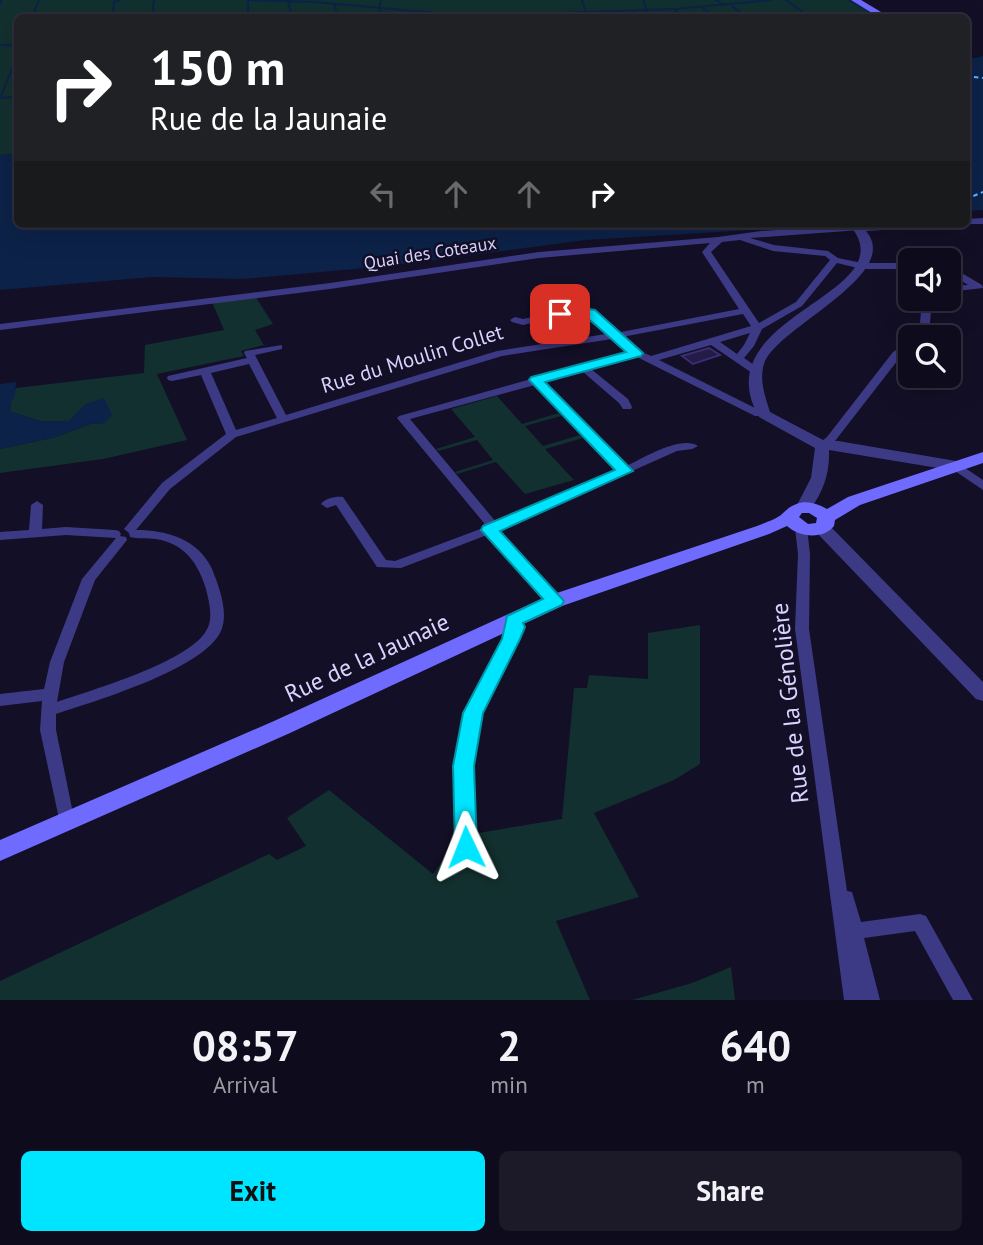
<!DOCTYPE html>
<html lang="en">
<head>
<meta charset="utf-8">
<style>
	:root { --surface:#0e0b1c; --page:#1c1929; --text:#f1f3f6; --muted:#9b9ba3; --line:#2e2b3b; --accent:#00e5ff }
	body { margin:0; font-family:"PT Sans",sans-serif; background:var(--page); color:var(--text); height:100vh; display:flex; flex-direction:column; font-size:26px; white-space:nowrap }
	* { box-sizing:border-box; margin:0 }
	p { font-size:23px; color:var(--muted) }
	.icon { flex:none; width:38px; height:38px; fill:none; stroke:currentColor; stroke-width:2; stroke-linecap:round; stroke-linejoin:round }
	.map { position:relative; height:1000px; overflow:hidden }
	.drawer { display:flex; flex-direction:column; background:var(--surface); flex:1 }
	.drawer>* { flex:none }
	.guide { position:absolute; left:14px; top:14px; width:956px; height:214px; border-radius:10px; box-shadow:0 7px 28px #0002,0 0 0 2px var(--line); background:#202124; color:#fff; overflow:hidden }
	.buttons { position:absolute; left:898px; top:248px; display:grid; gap:14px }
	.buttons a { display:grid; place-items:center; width:63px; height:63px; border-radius:10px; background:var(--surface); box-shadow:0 7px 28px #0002,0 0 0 2px var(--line); font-size:35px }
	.pin { position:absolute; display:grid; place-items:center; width:60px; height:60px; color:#fff; margin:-30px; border-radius:14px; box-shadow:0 4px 10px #0006 }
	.me { position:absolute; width:77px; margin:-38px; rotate:358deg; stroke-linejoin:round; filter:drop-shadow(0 0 5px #0008) }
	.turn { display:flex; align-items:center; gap:24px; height:147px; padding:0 21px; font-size:32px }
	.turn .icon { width:91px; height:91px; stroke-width:2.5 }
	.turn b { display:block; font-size:49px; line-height:60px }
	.lanes { display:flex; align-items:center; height:66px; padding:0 21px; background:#0003; justify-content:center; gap:35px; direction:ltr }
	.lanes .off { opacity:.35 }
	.eta { display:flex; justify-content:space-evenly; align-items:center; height:119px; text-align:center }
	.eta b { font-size:42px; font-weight:800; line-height:49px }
	.primary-button { display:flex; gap:14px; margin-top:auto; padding:14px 21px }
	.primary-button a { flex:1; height:80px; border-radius:10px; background:var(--accent); color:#111; font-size:28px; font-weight:800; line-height:80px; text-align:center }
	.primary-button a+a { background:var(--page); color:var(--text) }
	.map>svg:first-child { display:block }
	.green { fill:#12302f }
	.water { fill:#0c2248 }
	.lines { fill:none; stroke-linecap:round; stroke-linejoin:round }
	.stream { stroke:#0c2248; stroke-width:2 }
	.ferry { stroke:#62b6ff; stroke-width:2; stroke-dasharray:4.5 3.5; stroke-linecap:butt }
	.building { fill:#241b47; stroke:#3b2d73; stroke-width:2 }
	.minor { fill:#3d3a85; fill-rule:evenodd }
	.tertiary { fill:#3d3a85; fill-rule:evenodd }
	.secondary { fill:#6f6bff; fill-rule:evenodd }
	.route { fill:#00e5ff; stroke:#0095a6; stroke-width:2 }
	.labels { text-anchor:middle; stroke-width:5; stroke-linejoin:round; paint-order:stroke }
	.far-street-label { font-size:18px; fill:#d9d4ff; stroke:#130f26 }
	.street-label { font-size:21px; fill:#d9d4ff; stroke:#130f26 }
	.near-street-label { font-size:24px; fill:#d9d4ff; stroke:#130f26 }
</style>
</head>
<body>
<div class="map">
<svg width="983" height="1000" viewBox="0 0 983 1000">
	<rect width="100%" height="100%" fill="#130f26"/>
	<g class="green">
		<path d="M0,0h850l32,17 -864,1 -1,136 -17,1z"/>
		<path d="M255,296l18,28 -18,6 9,15 -23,6 3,5 -87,18 30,66 -84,19 -103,14v-24l56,-12 34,-13 15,-1 -19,-19 -17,17h-29l-29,-9 -1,-8 6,-16 128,-15 1,-28 79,-15 -12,-28z"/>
		<path d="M497,396l25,28 37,-11 2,3 -36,10 18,20 37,-11 3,3 -38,11 29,31 -49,14 -29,-32 -39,12 -2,-2 38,-12 -16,-20 -39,11 -2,-2 39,-12 -24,-28z"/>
		<path d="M700,625v139l-26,16 -80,33 45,84 -83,24 34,79h-590v-19l269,-127 8,6 29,-14 -19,-28 42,-28 104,84 27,-38 102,-17 12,-131h13l2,-13 59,4v-46z"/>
		<path d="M731,967l4,33h-103l60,-17z"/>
	</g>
	<g class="water">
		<path d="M983,56v154l-17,1v-151z"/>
		<path d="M17,154l1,70 816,1 -248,15 -197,26 -147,13 -89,-2 -153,13v-135z"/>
		<path d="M16,382l-1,14 -5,8 1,8 29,9h29l17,-17 18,-6 8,17 -7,8 -15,1 -34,13 -56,12v-65z"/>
	</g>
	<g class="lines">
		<g class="stream">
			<path d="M246,0l69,2 154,14 206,-7 96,-9"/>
			<path d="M248,0v18"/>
			<path d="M381,0l-2,8 4,10"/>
			<path d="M582,0l4,12"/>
			<path d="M644,0l2,11"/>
			<path d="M716,0l8,5"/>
			<path d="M786,0l25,18"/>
			<path d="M849,0l25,14"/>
			<path d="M288,1l4,17"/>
			<path d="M0,4l2,-4"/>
			<path d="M334,4l4,14"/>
			<path d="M732,6l15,12"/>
			<path d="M703,8l12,10"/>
			<path d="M675,10l9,8"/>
			<path d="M633,11l7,7"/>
			<path d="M32,18l7,-18"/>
			<path d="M112,18l2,-16 5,-2"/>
			<path d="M152,18l2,-18"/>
			<path d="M0,45l18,1"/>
			<path d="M0,98l18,-1"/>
			<path d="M0,99l18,-45"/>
		</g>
		<g class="ferry">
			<path d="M966,76l17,2"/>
			<path d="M966,199l17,-7"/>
		</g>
	</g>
	<path class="building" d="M709,348l11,7 -27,9 -11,-8z"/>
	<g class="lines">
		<g class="minor">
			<path d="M857,225l4,3 -1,2 -110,8 24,7 54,6 10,7 24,5h36l12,8v7l-14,-9h-34l-25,-6 -35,43 -40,23 -8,17 -10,12 16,11 1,2 -1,2h-8l-41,-28 -52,15 102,51 7,1 2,2 -2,2h-13l-120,-60 -44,13 37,30 4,8 -1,2h-8l-4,-6 -37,-32 -38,11 83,84c16,-8 54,-31 71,-20l-6,3 -15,2 -180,80 63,67 2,3 -2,3h-10l-63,-69 -86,33 -24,-1 -41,-62 -9,3 -6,-4c4,-6 16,-8 22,-7l43,63 9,1 88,-33 1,-5 -5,-6 -82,-99 2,-2 229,-64 -16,-13 -110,17 -266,81 -66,52 -34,41c31,0 62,9 76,39 7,18 17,43 9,62 -17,38 -126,70 -165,83v16l19,93 -2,5 -6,2 -6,-2 -21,-98 2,-29 -42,5v-12l44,-5 6,-27 32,-83 34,-41 -50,-3 -66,5v-8l29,-2 2,-25 6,-4 6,4 -1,24 24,-2 49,3 4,1 2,3 -1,2 6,1 1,3 -32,40 -31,82 -7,40c35,-12 131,-40 149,-71 8,-12 3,-29 0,-42 -8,-26 -21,-45 -50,-50 -9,-1 -18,0 -26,-2l-1,-4 -5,-4 38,-46 64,-49 -25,-59 -29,6 -4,-1 -1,-2 1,-2 79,-18 -3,-5 1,-2 37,-6v4l-27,6 31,60 211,-64 109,-17 -18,-19 -10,-2 -55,12 -11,-3 -2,-2 5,-3 8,2 55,-12 16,4 22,22 123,-24 -37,-57 8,-9 -171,15 -209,31 -330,41v-6l330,-41 209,-31 179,-15 43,-6zM740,240l33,11 52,5 5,4 -34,42 -37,21 -48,-71 11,-10zM743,314l8,12 -100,30 -11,-5 -18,-14zM750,333l-6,12 -7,9 -17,-12zM249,364l28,54 -41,12 -25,-57zM535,385l82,85 -121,52 -86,-103z"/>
			<path d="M948,265l34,20 1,3 -35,4v-6l20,-1 -20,-13z"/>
			<path d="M922,299h10l-2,24 -7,15h-10l7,-15z"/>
			<path d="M910,341v8l-9,7 -66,85 -9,7h-8l-2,-2 11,-9 66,-85z"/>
			<path d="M956,462l27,18v10l-31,-21 -2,-3 2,-3z"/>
			<path d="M801,524l6,4 3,26 -1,75 38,262 5,1 9,30 59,-8 6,2 47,84h-20l-38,-69 -51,7 16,62h-36l-49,-371 3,-75 -3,-26z"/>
			<path d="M513,615l5,2 5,10c-14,30 -34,57 -43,89 -13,42 -7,88 -6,131l-2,5 -6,2 -6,-2 -2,-5c-2,-44 -7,-91 7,-134 11,-30 30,-57 44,-86l-3,-7 2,-3z"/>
		</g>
		<g class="tertiary">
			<path d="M983,218v6h-21h4v-5z"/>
			<path d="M940,224l-5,3 -69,4c38,44 -91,97 -102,133 -5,16 1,32 6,48l55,29h13l118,20 8,5 -8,5 -127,-21c1,23 -6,42 -19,60h-12l-2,-3 15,-29 4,-30 -56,-31c-57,-101 145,-121 93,-189l1,-2z"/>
			<path d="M822,523l6,1 155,158v19l-7,-2 -160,-167 -2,-4 2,-4z"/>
		</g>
		<g class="secondary">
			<path d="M851,0h10l30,18h-11z"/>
			<path d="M983,452v11l-123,42 -25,15 -1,6c-11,14 -35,11 -47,0l-18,8 -207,72 -272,127 -290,128v-21l274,-119 274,-125 209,-70c7,-3 20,-7 25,-12 14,-14 27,-15 45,-5l21,-12zM809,513l8,5 -1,5 -8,1 -9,-7 3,-4z"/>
		</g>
	</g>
	<path class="route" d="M578,307l17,3 48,43 -2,3 -96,26 88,89 -133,60 64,70 -2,4 -39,18 2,4 -5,12 -37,74 -9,53 3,81 -3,6 -8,3 -7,-3 -4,-6 -2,-81 10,-53 39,-74 5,-23 36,-17 -62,-69 2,-4 132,-56 -86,-90 2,-3 95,-25c-9,-7 -37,-35 -44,-37 -7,-2 -15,2 -22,3l-6,-4z"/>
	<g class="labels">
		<g class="far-street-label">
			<text transform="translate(430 253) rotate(-9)" y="6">Quai des Coteaux</text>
		</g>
		<g class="street-label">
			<text transform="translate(412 359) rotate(-17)" y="7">Rue du Moulin Collet</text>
		</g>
		<g class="near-street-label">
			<text transform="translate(367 658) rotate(-25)" y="8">Rue de la Jaunaie</text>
			<text transform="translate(790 703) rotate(-96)" y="8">Rue de la Génolière</text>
		</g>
	</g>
</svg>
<div class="buttons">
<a><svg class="icon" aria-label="sound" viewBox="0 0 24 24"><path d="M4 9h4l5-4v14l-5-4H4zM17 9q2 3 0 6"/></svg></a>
<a><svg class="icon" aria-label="search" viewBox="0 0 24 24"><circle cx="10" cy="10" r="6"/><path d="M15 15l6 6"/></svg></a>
</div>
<div class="pin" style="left:560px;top:314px;background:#d93025"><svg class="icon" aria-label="arrive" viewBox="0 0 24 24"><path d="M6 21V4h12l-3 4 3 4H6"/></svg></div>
<svg class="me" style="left:466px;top:847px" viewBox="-20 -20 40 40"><path d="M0-17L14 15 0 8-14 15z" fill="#00e5ff" stroke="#fff" stroke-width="4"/></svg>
<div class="guide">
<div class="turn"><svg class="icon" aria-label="right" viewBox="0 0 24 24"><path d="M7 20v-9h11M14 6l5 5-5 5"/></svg><div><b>150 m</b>Rue de la Jaunaie</div></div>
<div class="lanes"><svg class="icon off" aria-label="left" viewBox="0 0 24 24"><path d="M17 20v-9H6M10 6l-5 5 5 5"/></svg><svg class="icon off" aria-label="ahead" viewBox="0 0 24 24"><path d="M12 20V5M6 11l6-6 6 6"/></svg><svg class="icon off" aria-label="ahead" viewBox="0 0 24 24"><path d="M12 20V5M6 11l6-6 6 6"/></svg><svg class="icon" aria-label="right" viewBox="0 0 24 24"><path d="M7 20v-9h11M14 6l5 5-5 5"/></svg></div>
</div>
</div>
<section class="drawer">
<div class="eta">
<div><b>08:57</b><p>Arrival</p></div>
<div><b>2</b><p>min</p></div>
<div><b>640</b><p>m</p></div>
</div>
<div class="primary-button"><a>Exit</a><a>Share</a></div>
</section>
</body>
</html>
